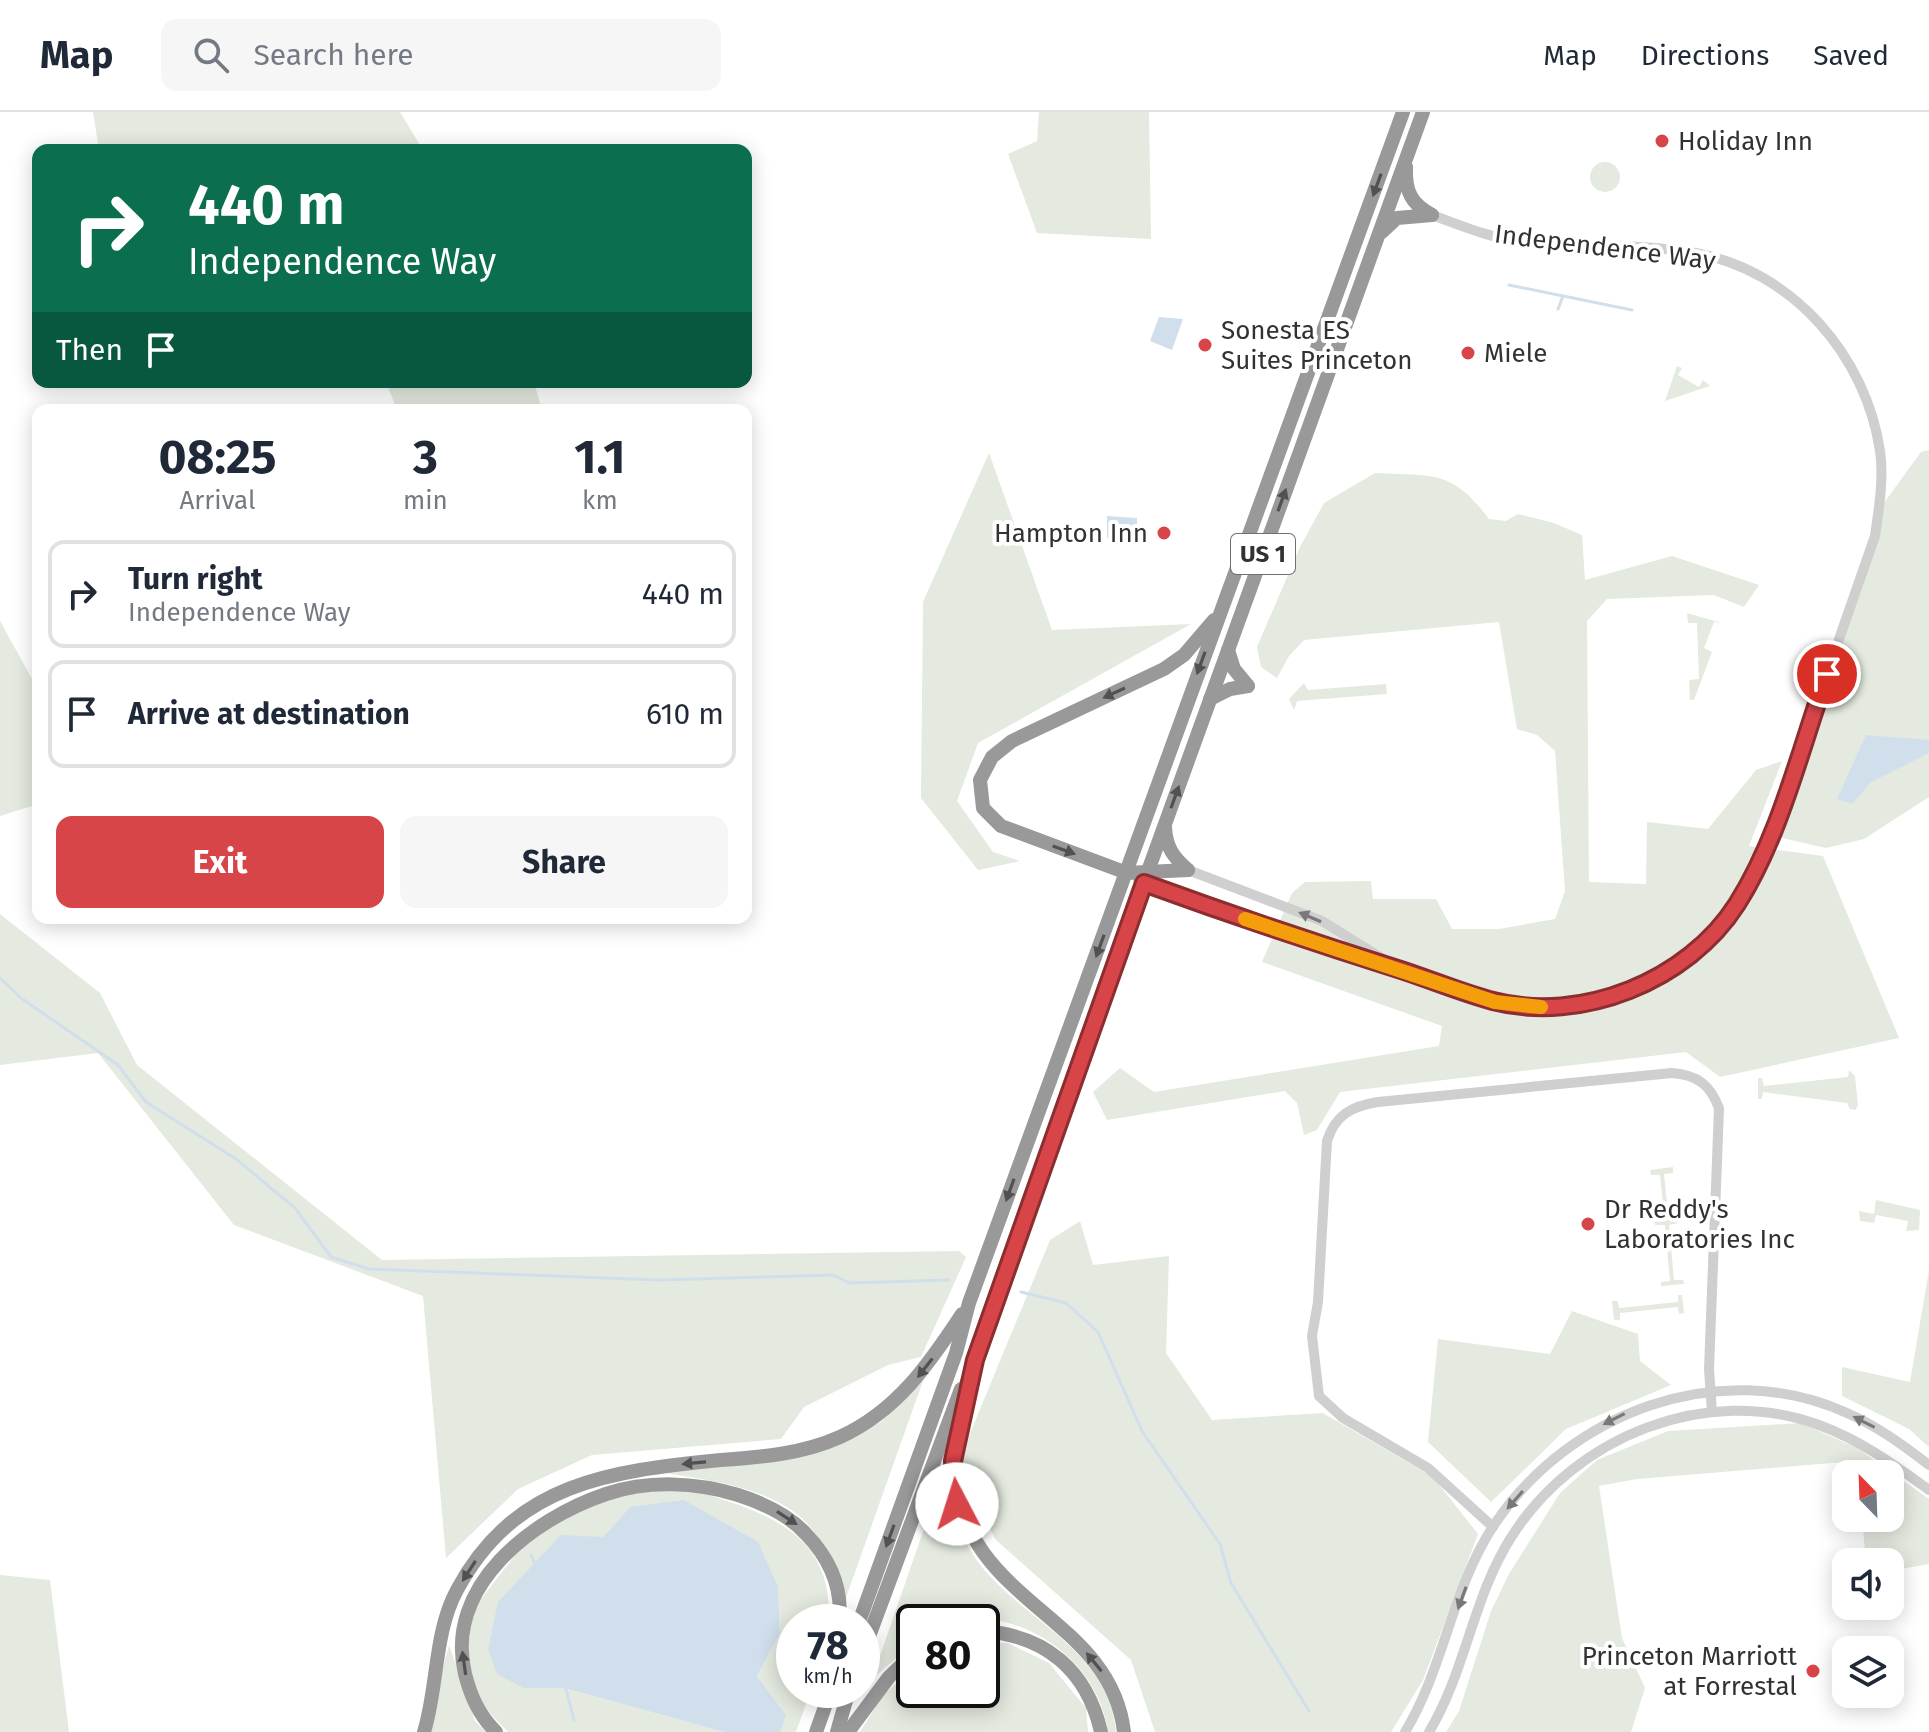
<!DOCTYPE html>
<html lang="en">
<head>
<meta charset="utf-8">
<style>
	:root { --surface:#fff; --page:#f6f6f7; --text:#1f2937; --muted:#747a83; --line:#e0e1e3; --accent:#d84549 }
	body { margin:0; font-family:"Fira Sans",sans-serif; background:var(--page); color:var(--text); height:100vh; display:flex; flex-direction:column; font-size:30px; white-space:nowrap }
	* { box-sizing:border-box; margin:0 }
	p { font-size:26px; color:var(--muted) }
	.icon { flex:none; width:44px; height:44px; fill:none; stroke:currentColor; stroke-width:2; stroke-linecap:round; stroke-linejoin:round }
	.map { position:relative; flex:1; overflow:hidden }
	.sheet { position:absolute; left:32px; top:292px; width:720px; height:520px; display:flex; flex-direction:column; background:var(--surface); border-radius:16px; box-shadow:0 4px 20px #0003 }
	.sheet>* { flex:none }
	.guide { position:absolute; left:32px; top:32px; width:720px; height:244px; border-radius:16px; box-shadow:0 4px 20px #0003; background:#0b6e4f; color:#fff; overflow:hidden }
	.needle { width:52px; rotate:337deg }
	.buttons { position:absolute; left:1832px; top:1348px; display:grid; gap:16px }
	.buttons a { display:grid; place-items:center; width:72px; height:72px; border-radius:16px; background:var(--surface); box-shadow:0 4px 20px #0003; font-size:40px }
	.speed { position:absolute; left:776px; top:1492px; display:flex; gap:16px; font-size:40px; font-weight:700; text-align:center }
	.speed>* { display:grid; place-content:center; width:104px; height:104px; border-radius:50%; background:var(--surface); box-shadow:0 4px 20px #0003; line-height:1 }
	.speed small { font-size:20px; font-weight:400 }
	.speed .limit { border:4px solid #111; border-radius:12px; background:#fff; color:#111 }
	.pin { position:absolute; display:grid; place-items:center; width:68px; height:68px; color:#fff; margin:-34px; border:4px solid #fff; border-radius:50%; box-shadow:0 2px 8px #0007 }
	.me { position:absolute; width:88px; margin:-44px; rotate:355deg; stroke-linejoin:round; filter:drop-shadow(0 0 6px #0008) }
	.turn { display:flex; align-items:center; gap:28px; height:168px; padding:0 24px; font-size:36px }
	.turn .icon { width:104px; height:104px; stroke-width:2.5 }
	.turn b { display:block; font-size:56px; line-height:68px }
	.then { display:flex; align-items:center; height:76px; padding:0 24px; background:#0003; gap:16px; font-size:30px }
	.eta { display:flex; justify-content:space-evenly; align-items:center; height:136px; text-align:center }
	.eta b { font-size:48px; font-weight:700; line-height:56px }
	.cta { display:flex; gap:16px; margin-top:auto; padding:16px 24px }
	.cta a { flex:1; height:92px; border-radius:16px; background:var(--accent); color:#fff; font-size:32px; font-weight:700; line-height:92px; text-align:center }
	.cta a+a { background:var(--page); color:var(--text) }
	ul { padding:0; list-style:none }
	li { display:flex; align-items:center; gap:24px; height:108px; margin:0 16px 12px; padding:0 8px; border:4px solid var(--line); border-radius:16px }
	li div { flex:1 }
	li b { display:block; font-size:30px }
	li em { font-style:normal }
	header { display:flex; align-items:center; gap:48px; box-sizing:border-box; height:112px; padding:0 40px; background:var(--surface); border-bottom:2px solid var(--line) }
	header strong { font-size:38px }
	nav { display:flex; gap:44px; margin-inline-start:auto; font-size:28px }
	.search { width:560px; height:72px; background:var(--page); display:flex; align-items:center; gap:20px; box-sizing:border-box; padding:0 28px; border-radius:16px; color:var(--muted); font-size:30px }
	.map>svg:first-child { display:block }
	.green { fill:#e4eadf }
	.water { fill:#d0dfeb }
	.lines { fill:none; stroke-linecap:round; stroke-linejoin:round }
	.stream { stroke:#d0dfeb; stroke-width:3 }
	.minor { stroke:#cfcfcf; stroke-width:10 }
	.highway { stroke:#999; stroke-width:14 }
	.oneway { fill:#515151 }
	.oneway2 { fill:#797979 }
	.route-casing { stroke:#8c2d2f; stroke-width:20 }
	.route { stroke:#d84549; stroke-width:14 }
	.slow { stroke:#f59e0b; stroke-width:14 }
	.poi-dot { fill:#d84549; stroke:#fff; stroke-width:3 }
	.labels { text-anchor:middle; stroke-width:8; stroke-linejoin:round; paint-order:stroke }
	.shield { fill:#fff; stroke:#707070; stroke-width:2 }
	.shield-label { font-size:24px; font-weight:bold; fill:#323232 }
	.poi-label { font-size:26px; fill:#323232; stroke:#fff; text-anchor:start }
	.street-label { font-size:26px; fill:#323232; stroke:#fff }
</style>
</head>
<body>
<header>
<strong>Map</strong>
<div class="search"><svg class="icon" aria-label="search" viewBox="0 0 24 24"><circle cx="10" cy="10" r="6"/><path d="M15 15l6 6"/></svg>Search here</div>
<nav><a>Map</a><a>Directions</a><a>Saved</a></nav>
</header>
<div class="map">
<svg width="1929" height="1620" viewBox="0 0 1929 1620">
	<rect width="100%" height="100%" fill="#fff"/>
	<g class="green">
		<path d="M93,0h307l23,38h-324z"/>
		<path d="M1039,0h110l2,127 -114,-6 -29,-79 29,-13z"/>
		<circle cx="1605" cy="65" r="15"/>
		<path d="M1677,254l5,2 -4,7 21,12 4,-7 7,6 -45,15z"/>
		<path d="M386,270h148l8,28h-145z"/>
		<path d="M1929,338v347l-65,42 -38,9 -48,-11 103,-330 40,-55z"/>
		<path d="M989,341l63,177 139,-6 -213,119 -21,58 36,51 27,9 -42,9 -57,-72 2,-196z"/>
		<path d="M1375,361c58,3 77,-4 114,46l17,2 12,-7 36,9 28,12 3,45 87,-24 87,29 -15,22 -30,-12 -107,4 -20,22 2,261 57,2 1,-62 61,7 48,-59 26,-9 -33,85 74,10 76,182 -179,39 -34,-25 -346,40 -23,38 -13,5 -7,-32 -12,-12 -178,29 -14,-28 27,-24 34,24 285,-46 3,-20 -180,-64 30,-69 13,-11 66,-1 2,18h63l16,30h47l56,-10 10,-28 -10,-140 -18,-16 -20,-6 -18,-107 -195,18 -15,16 -12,22 -16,-11 -4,-20 43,-100 24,-44z"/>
		<path d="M1687,501l35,10 -8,-1 -10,26 8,4 -18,48h-4l-1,-20 10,-1 -2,-56h-9z"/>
		<path d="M0,509l38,69v114l-38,12z"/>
		<path d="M1304,571l4,7 78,-6 1,10 -90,7 -3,9 -5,-11z"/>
		<path d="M0,802l100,79 37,72 245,195 577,-9 7,6 -45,100 -33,8 -84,42 -23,32 -189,16 -74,34 -72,69 -23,-262 -189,-71 -136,-172 -98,12z"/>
		<path d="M1849,958l6,6 3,30 -3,4 -5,-1 -3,-6 -84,-11 -1,7h-4v-21h4l2,8 84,-9z"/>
		<path d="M1673,1055v6l-9,1 4,39h9l1,10 -9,2 5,55h9l1,4 -23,2v-4l9,-1 -5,-56h-10l-1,-10 10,-1 -4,-39h-9l-1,-5z"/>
		<path d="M1876,1088l44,10 -1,20 -13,1 2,-10 -32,-6 -2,8 -14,-2 -1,-10 15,3z"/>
		<path d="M1080,1109l13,44 76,-9 -3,97 46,67 111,-7 110,64 45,57 -55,146 -32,52h-236l-24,-72 -135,-120 -31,-59 -6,-21 91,-220z"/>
		<path d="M1929,1158v177l-20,-18 -67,-33v-29l68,15z"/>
		<path d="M1678,1183h4l2,18 -5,1 -1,-7 -58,6v7h-6l-2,-19h6l1,7 59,-6z"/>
		<path d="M1572,1199l66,23 2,27 31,24 -105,44 -75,73 -63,-60 10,-103 112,15z"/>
		<path d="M924,1266l-81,228c-8,-22 -14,-51 -26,-70 -33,-50 -109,-55 -162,-65l178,-27 48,-22z"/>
		<path d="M1801,1311l56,25 72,51v65l-39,7v-9h-24l-4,-44h28v-44h-32l-2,-13 -219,18 -38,7 23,152 23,50 -14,44h-185l13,-21 32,-100 18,-37 51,-81 37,-33 71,-29z"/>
		<path d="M945,1356c5,28 11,57 25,82 40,67 139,94 146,182h-8c-7,-56 -57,-103 -113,-112 -5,-1 -12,2 -18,2 -21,1 -42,0 -63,0v21l-42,36z"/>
		<path d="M687,1376c74,24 146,40 142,134h-35v68h17l-15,42h-16l5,-18 -28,-38 23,-43 -2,-46 -148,-80 -27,30 -79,151h40l160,44h-216l-25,-26 -16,-39 4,-55 56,-72 81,-44z"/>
		<path d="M0,1463l50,5 19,152h-69z"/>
		<path d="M982,1531h26l41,20 37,45 2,24h-228l23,-37 31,-27v22h68z"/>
		<path d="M449,1533l26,76 11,11h-60z"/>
	</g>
	<g class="water">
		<path d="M1159,205l24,2 -11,31 -22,-9z"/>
		<path d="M1107,404l30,2v13l-8,7h-22z"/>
		<path d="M1866,623l63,5v13l-58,29 -19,22 -15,-5z"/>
		<path d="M684,1388l74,42 20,45 2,46 -23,43 29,39 -6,17h-56l-160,-44h-40l-27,-14 -9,-24 10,-48 63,-67 42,2 27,-30z"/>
	</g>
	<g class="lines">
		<g class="stream">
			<path d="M1509,173l123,25"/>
			<path d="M1558,197l5,-13"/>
			<path d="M0,866l21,20 97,67 28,37 90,57 59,49 36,49 38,12 290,11 174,-5 17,8 99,-3"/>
			<path d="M1021,1180l45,11 32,29 44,99 78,113 11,39 78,128"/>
			<path d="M531,1443l5,11"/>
			<path d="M565,1573l9,35"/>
		</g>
		<g class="minor">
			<path d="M1188,758l134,51 71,44"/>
			<path d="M1138,768l224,81 133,41 47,5 35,-2 44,-12 44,-20 41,-32 30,-36 32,-62 107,-307c4,-29 9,-57 5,-85 -14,-95 -87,-180 -184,-198 -58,-10 -118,-6 -176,-12 -31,-3 -60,-16 -88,-26"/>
			<path d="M1493,1415l-65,-59 -85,-50 -24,-22 -7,-60 6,-34 9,-161c8,-26 25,-35 51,-39l294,-29c26,2 38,12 47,35l-10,261 3,43"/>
			<path d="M1405,1620c39,-64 47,-144 89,-207 75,-112 225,-170 353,-112 30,13 56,32 82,52"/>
			<path d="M1429,1620c37,-61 44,-136 83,-196 63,-99 194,-153 307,-111 41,15 76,40 110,65"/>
		</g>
		<g class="highway">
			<path d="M1406,55c-1,24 5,37 26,48"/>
			<path d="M1382,120l15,-14 35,-3"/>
			<path d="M1228,538l6,19 14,17"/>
			<path d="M1210,587l20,-10 18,-3"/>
			<path d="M1165,715c1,20 8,30 23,43"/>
			<path d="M1188,758l-61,3 -126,-47 -18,-18 -3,-28 12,-23 20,-16 152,-72 20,-14 30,-35"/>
			<path d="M859,1510l97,-269 13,-50 434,-1191"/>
			<path d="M982,1519c63,4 105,39 119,101"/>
			<path d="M862,1543l99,-266"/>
			<path d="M424,1620c14,-45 10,-100 33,-142 58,-108 154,-119 264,-130 41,-3 81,-6 119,-23 57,-26 89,-73 122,-123"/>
			<path d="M496,1620c-17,-17 -25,-35 -31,-58 -21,-88 67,-155 141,-180 42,-14 90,-12 132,1 25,8 50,19 68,39 23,24 37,54 33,88"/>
			<path d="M816,1620l15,-42"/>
			<path d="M837,1620l12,-42"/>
			<path d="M848,1620l41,-55 25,-24"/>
			<path d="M1124,1620c-14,-120 -164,-127 -170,-266 -3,-56 25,-118 43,-171 25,-72 50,-145 76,-217 116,-322 233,-644 350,-966"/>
		</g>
	</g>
	<defs><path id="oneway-solid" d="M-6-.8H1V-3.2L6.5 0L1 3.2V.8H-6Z" transform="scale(2)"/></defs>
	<g class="oneway">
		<use href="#oneway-solid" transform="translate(1377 73) rotate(110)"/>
		<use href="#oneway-solid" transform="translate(1282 388) rotate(-70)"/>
		<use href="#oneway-solid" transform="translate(1201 551) rotate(110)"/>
		<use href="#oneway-solid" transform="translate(1114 581) rotate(155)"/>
		<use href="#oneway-solid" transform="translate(1175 685) rotate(-70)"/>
		<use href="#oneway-solid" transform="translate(1064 738) rotate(20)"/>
		<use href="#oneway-solid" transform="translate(1100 834) rotate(110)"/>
		<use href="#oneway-solid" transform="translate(1010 1078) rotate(110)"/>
		<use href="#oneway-solid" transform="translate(925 1256) rotate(128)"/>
		<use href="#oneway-solid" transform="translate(694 1351) rotate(175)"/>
		<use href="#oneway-solid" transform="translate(787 1406) rotate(33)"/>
		<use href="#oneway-solid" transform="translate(890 1424) rotate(110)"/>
		<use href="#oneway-solid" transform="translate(469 1459) rotate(123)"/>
		<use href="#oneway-solid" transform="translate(1094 1550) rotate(-129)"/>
		<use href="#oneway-solid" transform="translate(464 1551) rotate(-98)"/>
	</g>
	<g class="oneway2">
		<use href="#oneway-solid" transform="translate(1310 805) rotate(-157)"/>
		<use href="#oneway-solid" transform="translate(1614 1307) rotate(153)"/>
		<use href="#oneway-solid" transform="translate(1864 1310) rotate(-153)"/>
		<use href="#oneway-solid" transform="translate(1515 1388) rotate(131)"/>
		<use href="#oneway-solid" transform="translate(1462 1486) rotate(110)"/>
	</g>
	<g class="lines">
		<g class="route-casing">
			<path id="route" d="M957,1392l-4,-43 22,-101 169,-477c85,31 171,60 257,87 31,10 61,23 92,31 88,23 195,-20 244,-97 43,-68 63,-154 90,-230"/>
		</g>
		<use href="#route" class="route"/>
		<path class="slow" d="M1245,807l250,83 46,5"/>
	</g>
	<g class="poi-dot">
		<circle cx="1662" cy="29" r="8"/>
		<circle cx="1205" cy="233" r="8"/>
		<circle cx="1468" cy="241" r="8"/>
		<circle cx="1164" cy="421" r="8"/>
		<circle cx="1588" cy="1112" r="8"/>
		<circle cx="1813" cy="1559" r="8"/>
	</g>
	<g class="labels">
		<rect class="shield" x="1231" y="422" width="64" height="40" rx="6"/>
		<g class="shield-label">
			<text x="1263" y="450">US 1</text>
		</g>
		<g class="poi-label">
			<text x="1678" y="38">Holiday Inn</text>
			<text x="1221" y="227">Sonesta ES<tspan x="1221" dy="30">Suites Princeton</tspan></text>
			<text x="1484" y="250">Miele</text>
			<text x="1148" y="430" text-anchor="end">Hampton Inn</text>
			<text x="1604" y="1106">Dr Reddy's<tspan x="1604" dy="30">Laboratories Inc</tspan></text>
			<text x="1797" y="1553" text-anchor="end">Princeton Marriott<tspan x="1797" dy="30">at Forrestal</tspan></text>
		</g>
		<g class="street-label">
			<text transform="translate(1605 135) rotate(7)" y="9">Independence Way</text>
		</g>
	</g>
</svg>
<div class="buttons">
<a><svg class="needle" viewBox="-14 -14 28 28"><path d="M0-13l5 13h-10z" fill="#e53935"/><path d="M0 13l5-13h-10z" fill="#747a83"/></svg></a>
<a><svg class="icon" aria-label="sound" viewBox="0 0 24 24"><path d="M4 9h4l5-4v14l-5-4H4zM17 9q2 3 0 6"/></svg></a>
<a><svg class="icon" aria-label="layers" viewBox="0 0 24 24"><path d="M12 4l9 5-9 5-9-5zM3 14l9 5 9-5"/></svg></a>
</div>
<div class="speed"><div>78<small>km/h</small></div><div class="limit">80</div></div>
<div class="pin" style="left:1827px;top:562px;background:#d93025"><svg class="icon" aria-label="arrive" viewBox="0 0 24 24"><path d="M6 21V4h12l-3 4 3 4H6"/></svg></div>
<svg class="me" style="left:957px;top:1392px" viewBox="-20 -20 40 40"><circle r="19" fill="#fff"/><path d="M0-13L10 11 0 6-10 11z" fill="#d84549"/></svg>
<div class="guide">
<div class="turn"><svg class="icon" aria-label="right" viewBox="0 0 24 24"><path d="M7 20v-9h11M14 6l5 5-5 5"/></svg><div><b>440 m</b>Independence Way</div></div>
<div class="then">Then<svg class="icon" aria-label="arrive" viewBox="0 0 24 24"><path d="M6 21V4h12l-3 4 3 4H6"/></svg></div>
</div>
<section class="sheet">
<div class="eta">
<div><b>08:25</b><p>Arrival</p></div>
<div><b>3</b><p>min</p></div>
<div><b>1.1</b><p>km</p></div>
</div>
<ul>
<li><svg class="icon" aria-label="right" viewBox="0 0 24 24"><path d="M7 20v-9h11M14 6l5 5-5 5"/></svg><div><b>Turn right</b><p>Independence Way</p></div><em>440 m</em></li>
<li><svg class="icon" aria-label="arrive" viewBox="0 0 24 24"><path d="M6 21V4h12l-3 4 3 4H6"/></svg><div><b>Arrive at destination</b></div><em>610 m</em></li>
</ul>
<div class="cta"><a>Exit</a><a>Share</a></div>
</section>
</div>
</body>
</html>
